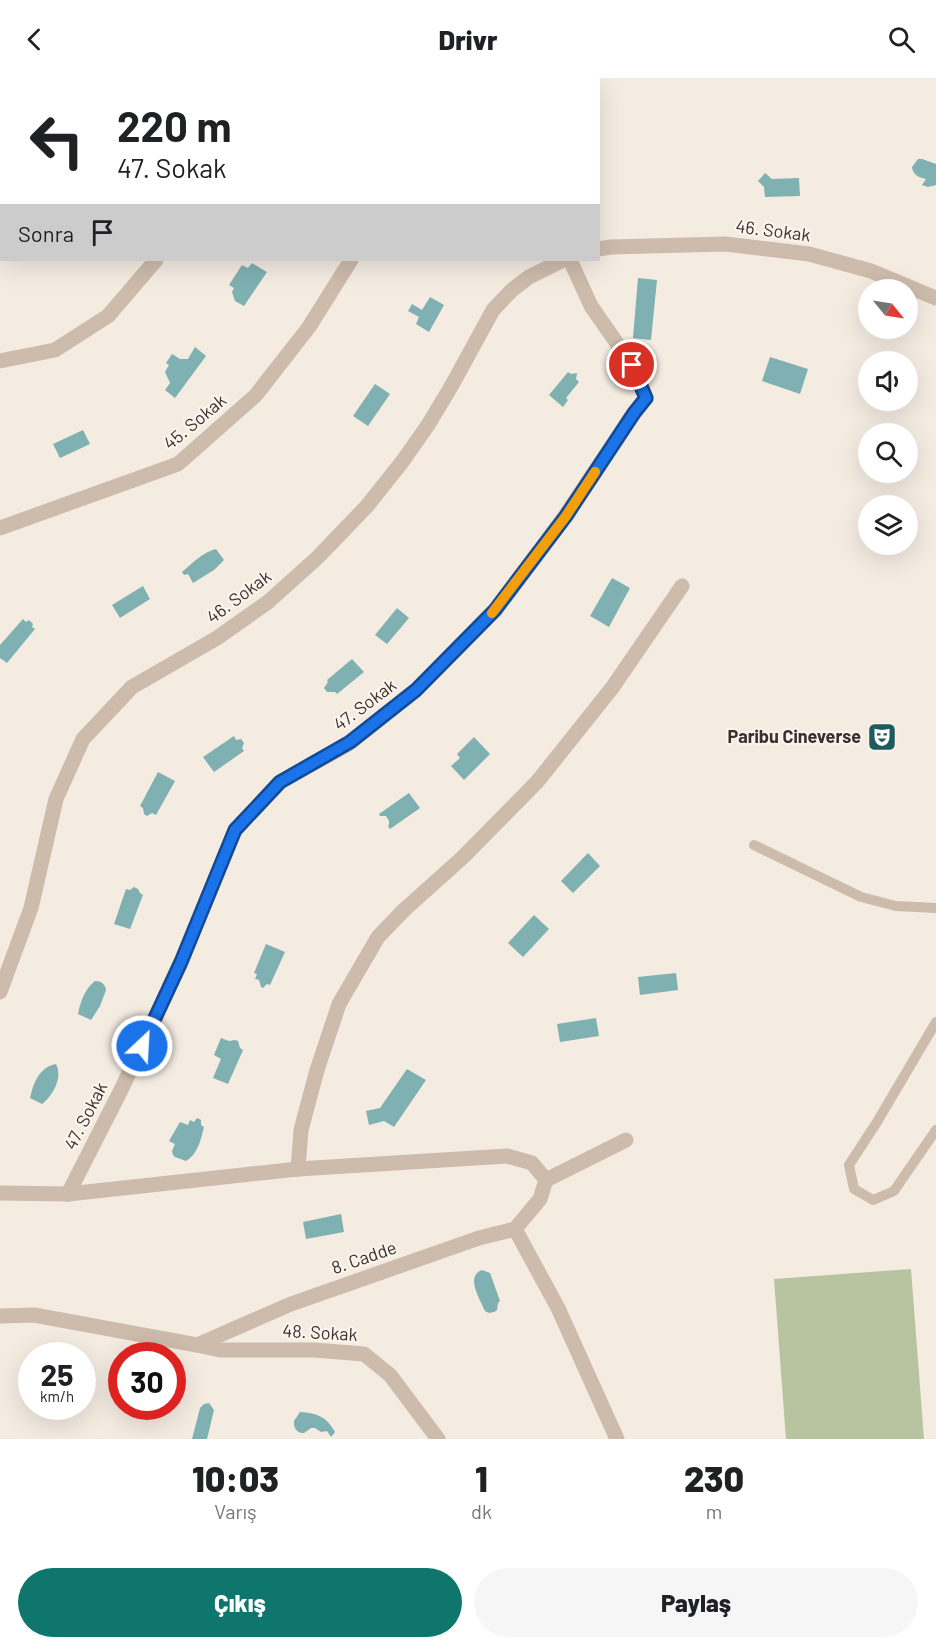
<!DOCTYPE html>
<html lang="tr">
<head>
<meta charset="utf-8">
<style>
	:root { --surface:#fff; --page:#f6f6f6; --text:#202124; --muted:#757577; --accent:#0f766e }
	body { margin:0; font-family:Barlow,sans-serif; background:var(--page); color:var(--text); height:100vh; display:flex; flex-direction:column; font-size:22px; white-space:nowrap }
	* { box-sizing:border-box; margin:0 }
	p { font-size:20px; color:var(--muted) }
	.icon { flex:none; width:33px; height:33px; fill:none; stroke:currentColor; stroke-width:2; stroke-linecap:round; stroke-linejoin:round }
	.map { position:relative; height:1361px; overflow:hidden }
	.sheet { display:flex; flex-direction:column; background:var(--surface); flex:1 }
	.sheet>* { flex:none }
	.banner { position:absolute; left:0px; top:0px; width:600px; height:183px; box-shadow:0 6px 24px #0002; background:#fff; color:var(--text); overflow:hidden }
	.needle { width:39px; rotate:120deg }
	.tools { position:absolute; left:858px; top:201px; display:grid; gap:12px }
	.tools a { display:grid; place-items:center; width:60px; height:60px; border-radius:50%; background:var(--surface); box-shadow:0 6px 24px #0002; font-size:30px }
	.speed { position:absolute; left:18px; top:1264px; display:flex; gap:12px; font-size:30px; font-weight:700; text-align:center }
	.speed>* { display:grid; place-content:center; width:78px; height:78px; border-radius:50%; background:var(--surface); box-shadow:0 6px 24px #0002; line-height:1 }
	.speed small { font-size:15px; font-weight:400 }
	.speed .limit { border:9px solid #d22; background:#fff; color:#111 }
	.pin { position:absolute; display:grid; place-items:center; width:51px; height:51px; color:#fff; margin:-26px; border:3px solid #fff; border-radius:50%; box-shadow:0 2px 6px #0007 }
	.me { position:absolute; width:66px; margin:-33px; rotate:25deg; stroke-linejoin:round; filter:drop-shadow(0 0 4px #0008) }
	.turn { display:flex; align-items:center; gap:21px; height:126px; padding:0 18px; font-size:27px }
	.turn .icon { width:78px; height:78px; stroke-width:2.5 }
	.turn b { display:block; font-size:42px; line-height:51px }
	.then { display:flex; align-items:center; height:57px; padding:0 18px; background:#0003; gap:12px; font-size:22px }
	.eta { display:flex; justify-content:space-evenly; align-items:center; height:102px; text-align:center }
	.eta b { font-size:36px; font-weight:800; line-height:42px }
	.button { display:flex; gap:12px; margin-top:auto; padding:12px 18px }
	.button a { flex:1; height:69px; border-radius:36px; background:var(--accent); color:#fff; font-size:24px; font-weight:800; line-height:69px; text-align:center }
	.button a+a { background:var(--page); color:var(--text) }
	header { display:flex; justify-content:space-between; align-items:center; height:78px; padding:0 18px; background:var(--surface); font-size:27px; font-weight:800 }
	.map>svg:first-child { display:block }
	.green { fill:#b8c4a0 }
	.water { fill:#7fb0b2 }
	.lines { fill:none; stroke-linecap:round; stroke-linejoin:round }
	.lane { stroke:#cdbbac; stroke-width:10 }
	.street { stroke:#cdbbac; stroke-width:15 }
	.route-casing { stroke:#114b97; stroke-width:15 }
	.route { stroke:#1a73e8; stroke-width:10 }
	.slow { stroke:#f59e0b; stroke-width:10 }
	.labels { text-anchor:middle; stroke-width:4.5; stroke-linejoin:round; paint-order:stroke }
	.street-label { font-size:18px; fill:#3b302b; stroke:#fbf5ee }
	.poi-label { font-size:18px; font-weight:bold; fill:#3b302b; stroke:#fbf5ee; text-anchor:end }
</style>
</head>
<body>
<header><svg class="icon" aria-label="back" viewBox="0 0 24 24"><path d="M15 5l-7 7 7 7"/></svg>Drivr<svg class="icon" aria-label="search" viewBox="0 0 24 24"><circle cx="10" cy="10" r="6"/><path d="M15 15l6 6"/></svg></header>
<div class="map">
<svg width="936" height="1361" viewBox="0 0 936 1361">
	<rect width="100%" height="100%" fill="#f4ebe1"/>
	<path class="green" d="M911,1191l13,170h-138l-12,-160z"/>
	<g class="water">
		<path d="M918,81h4l14,5v21l-8,2 -6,-2 4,-6c-8,-2 -13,-4 -14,-12z"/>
		<path d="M765,95l7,6 27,-1 1,18 -35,1 -1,-10 -6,-6z"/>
		<path d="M252,185l15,9 -23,34 -9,-5 -3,-9 2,-4 -5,-3 13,-20 6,3z"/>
		<path d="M638,200l19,2 -6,60 -18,-2z"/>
		<path d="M430,219l14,8 -15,27 -13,-8 3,-7 -11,-6 4,-7 10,6z"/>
		<path d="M195,269l11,9 -31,42 -10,-8 5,-7 -5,-11 4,-7 -3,-2 6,-9 8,5h8z"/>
		<path d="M770,279l38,12 -8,25 -38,-13z"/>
		<path d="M568,294l3,2 6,-1 -1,6 3,3 -13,16 2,2 -5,7 -14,-12z"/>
		<path d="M375,306l15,10 -22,32 -15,-10z"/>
		<path d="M83,352l7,14 -30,14 -7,-14z"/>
		<path d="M216,471l8,11 -10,10 -21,13 -5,-9 -4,1 -2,-3c11,-9 19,-19 34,-23z"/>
		<path d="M612,500l18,10 -21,39 -19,-11z"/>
		<path d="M143,508l7,13 -30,19 -8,-13z"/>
		<path d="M397,530l12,10 -22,26 -12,-9z"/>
		<path d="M23,541l3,3 3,-2 4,4 -1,3 3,2 -28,34 -7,-5v-13z"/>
		<path d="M352,581l12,13 -27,22 -2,-2h-8l-3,-4 4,-6 -1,-2z"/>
		<path d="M234,658l2,4 5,-1 3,4 -2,5 2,3 -30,21 -11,-15z"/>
		<path d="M474,659l16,17 -26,26 -13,-14 9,-8 -3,-4z"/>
		<path d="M158,694l17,9 -19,34 -4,-2 -5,3 -3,-2 -1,-6 -3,-2z"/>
		<path d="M409,715l11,15 -30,21 -2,-3 1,-2v-3l-3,-5h-6l-1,-2z"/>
		<path d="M588,775l12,13 -27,27 -12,-12z"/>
		<path d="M134,809l4,2 2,4 3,2 -13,34 -16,-5 12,-35 4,1z"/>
		<path d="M534,837l15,14 -26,28 -15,-14z"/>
		<path d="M266,866l19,8 -15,33 -3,-1 -4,4 -2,-1 -2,-7 -4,-1 2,-5 -3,-1z"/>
		<path d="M676,895l2,17 -38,5 -2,-18z"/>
		<path d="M95,903c6,0 10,3 11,9l-6,16 -9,14 -13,-6c2,-12 7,-25 17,-33z"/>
		<path d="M596,940l3,18 -39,6 -3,-18z"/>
		<path d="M221,960l8,3 6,-1 3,1 2,7 3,2 -15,34 -15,-6 8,-19 -7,-4z"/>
		<path d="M56,986c7,14 -3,31 -14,40l-12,-6c3,-14 9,-31 26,-34z"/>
		<path d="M407,991l19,11 -32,47 -10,-6 -15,4 -3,-14 14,-3z"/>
		<path d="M197,1040l4,2v5l3,2c-3,12 -6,27 -18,34l-11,-4 -2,-2 -1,-4 3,-7 -6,-3 11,-19 8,3 2,-5 4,2z"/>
		<path d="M341,1136l3,18 -38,7 -3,-17z"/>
		<path d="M482,1192l8,3 10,28 -2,2 -1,7c-3,3 -9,4 -12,1 -5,-12 -20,-35 -3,-41z"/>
		<path d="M209,1325l5,7 -7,29h-15l8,-31 4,-4z"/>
		<path d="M300,1334c17,1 27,5 35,20l-4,5 -4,-6 -6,1 -6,-4h-4l-7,5c-6,1 -11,-5 -10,-12z"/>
	</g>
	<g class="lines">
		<g class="lane">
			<path d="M754,767l107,52 35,9 40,2"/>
			<path d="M936,944l-59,100 -28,43 5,24 19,11 21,-9 42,-61"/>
		</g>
		<g class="street">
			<path d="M43,2l1,-2"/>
			<path d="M252,2v-2"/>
			<path d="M461,2l3,-2"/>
			<path d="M0,65l2,-2"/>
			<path d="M598,171l13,-2 114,-3 84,10 62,17 65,27"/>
			<path d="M0,283l55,-11 53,-34 48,-56"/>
			<path d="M0,450l178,-64 78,-69 53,-68 42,-67"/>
			<path d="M0,914l31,-84 25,-109 27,-60 49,-52 85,-49 51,-36 49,-44 50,-52 35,-44 26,-37 24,-40 41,-75 19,-20 17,-13 34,-17"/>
			<path d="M298,1091l3,-39 16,-60 22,-66 39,-67 26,-27 58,-52 75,-76 75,-94 70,-102"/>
			<path d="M546,1102l80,-40"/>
			<path d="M0,1115l68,1 230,-25 209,-13 25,7 14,17 -6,19 -25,30"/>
			<path d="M68,1116l54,-106 59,-126 54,-132 45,-48 70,-39 66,-53 79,-80 70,-94 69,-103 12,-15 -14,-33 -41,-59 -21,-46"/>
			<path d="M515,1151l43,79 59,131"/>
			<path d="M0,1238l34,-1 163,30 94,-41 188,-66 36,-9"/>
			<path d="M197,1267l23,5h94l50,4 26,21 48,64"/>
		</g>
	</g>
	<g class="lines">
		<g class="route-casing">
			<path id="route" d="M142,968l39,-84 54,-132 45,-48 70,-40 66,-52 79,-80 71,-94 68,-103 12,-15 -14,-33"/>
		</g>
		<use href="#route" class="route"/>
		<path class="slow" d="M492,535l74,-97 29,-44"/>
	</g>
	<defs>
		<g id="theatre-square" transform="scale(1.5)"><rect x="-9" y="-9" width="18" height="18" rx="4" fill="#1f5a5e" stroke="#fbf5ee"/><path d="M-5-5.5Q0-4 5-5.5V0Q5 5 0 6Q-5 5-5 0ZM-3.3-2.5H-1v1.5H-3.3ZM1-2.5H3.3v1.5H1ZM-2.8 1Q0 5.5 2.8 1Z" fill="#fff"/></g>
	</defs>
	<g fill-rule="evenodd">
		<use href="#theatre-square" x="882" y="659"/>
	</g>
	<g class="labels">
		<g class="street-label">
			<text transform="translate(773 153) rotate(7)" y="6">46. Sokak</text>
			<text transform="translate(195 344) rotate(-40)" y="6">45. Sokak</text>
			<text transform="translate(239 519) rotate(-37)" y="6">46. Sokak</text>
			<text transform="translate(365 627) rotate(-37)" y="6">47. Sokak</text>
			<text transform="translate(86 1038) rotate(-63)" y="6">47. Sokak</text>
			<text transform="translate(364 1180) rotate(-19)" y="6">8. Cadde</text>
			<text transform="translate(320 1255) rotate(3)" y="6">48. Sokak</text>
		</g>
		<g class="poi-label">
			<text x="861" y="665">Paribu Cineverse</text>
		</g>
	</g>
</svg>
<div class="tools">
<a><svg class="needle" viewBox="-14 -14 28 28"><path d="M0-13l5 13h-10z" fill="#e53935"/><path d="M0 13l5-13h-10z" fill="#757577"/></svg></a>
<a><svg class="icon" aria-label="sound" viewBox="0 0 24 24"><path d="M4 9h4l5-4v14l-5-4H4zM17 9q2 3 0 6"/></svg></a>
<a><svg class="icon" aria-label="search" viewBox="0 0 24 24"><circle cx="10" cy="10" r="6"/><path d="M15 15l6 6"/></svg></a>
<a><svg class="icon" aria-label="layers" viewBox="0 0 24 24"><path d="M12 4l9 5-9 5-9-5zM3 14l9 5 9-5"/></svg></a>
</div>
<div class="speed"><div>25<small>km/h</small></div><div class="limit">30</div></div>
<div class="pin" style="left:632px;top:287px;background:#d93025"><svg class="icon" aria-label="arrive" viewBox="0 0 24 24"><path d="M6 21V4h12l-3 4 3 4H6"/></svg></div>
<svg class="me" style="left:142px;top:968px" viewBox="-20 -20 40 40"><circle r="17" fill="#1a73e8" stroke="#fff" stroke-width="3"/><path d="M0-11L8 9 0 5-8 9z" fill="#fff"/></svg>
<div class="banner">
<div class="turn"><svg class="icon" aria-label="left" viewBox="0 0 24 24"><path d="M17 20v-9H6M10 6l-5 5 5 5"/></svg><div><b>220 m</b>47. Sokak</div></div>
<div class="then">Sonra<svg class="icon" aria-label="arrive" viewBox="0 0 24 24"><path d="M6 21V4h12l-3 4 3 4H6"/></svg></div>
</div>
</div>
<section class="sheet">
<div class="eta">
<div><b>10:03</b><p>Varış</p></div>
<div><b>1</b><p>dk</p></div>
<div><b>230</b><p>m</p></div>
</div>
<div class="button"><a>Çıkış</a><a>Paylaş</a></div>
</section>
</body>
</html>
